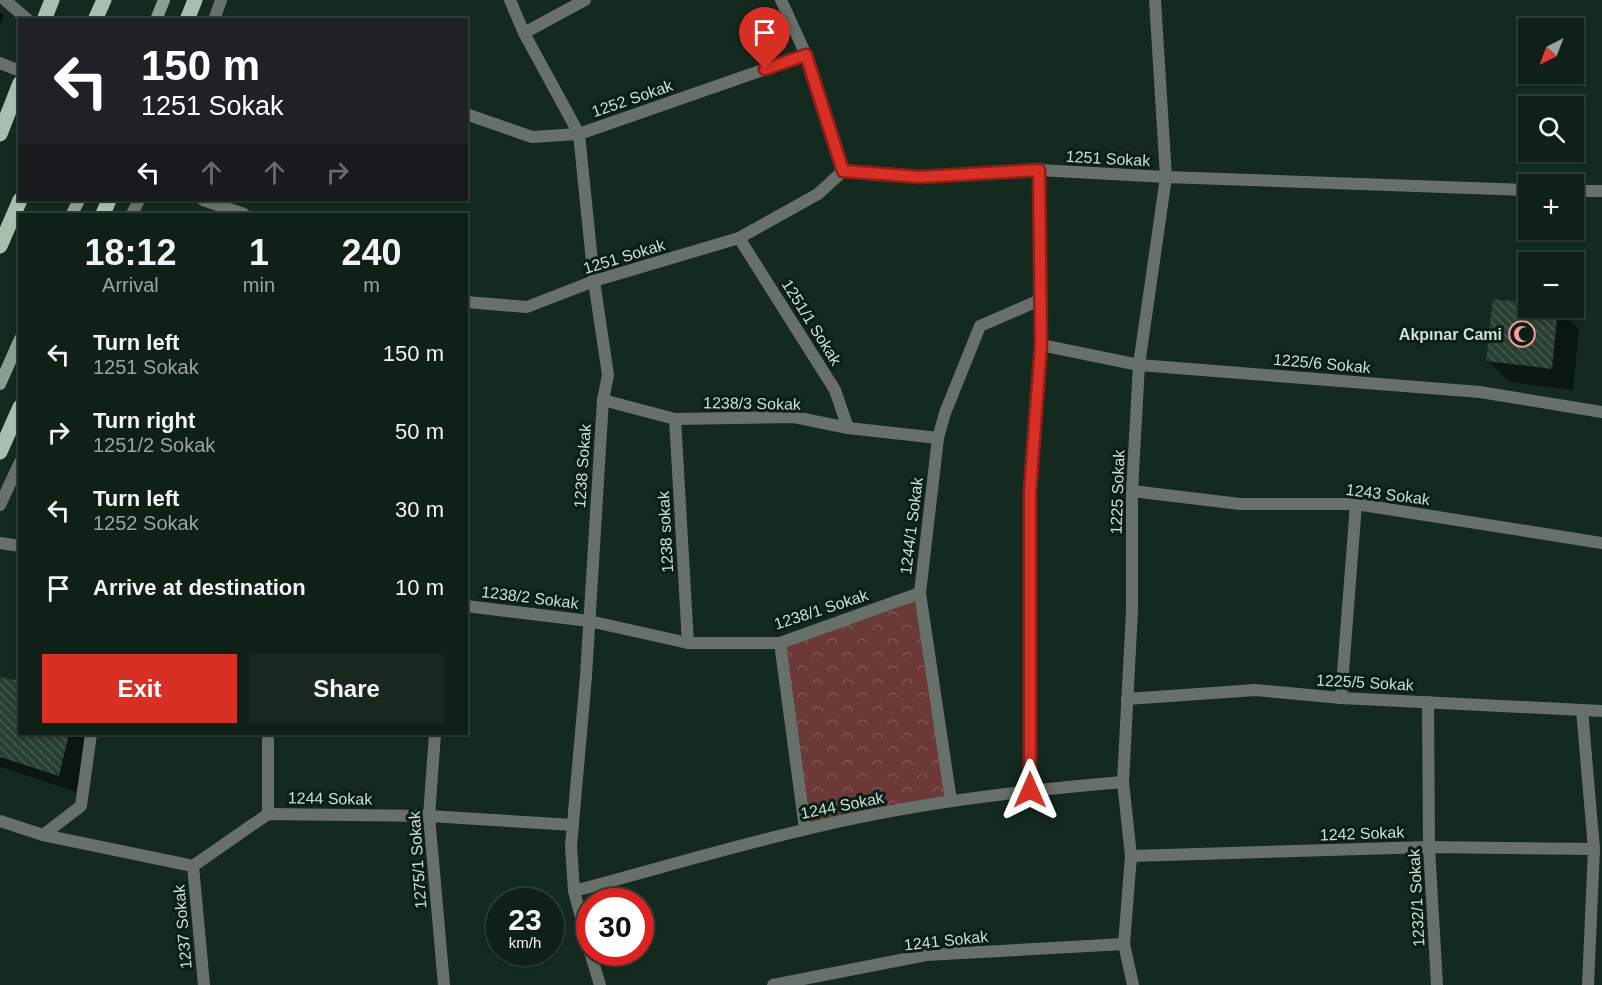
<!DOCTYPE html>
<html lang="en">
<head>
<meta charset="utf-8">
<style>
	:root { --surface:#0f2016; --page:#18281f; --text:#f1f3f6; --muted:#9ba3a1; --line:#2f3e35; --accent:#d93025 }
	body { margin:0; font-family:Arial,sans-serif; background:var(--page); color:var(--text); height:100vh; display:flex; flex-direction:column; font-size:22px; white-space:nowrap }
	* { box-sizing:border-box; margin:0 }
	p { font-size:20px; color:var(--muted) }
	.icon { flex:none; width:33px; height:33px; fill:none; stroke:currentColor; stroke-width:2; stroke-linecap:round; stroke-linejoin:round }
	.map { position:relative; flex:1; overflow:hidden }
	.side { position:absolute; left:18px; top:213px; width:450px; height:522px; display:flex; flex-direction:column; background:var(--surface); border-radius:0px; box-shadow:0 2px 4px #0004,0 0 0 2px var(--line) }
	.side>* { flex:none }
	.banner { position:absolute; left:18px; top:18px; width:450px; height:183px; border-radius:0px; box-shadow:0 2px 4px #0004,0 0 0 2px var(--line); background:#202124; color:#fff; overflow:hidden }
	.needle { width:39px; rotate:222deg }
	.tools { position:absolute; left:1518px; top:18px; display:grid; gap:12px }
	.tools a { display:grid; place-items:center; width:66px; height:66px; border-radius:0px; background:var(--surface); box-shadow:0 2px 4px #0004,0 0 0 2px var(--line); font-size:30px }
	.speed { position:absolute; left:486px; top:888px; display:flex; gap:12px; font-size:30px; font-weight:700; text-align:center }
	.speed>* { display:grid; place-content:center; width:78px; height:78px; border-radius:50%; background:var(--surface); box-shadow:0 2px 4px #0004,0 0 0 2px var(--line); line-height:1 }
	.speed small { font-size:15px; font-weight:400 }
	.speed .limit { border:9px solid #d22; background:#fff; color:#111 }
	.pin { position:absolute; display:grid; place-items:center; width:51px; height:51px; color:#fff; margin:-62px -26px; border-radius:50% 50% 50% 0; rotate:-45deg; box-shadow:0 0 6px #0007 }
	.pin .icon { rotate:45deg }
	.me { position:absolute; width:66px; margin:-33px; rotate:0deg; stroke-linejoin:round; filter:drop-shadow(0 0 4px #0008) }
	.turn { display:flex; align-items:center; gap:21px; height:126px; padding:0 24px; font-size:27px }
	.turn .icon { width:78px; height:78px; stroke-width:2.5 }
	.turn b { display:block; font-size:42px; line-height:51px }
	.lanes { display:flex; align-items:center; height:57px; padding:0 24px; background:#0003; justify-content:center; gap:30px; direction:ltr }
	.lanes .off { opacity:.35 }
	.eta { display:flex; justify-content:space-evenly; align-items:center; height:102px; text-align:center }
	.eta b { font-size:36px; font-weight:700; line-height:42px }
	.action { display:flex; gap:12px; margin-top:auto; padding:12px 24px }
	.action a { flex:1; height:69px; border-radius:0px; background:var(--accent); color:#fff; font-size:24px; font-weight:700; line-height:69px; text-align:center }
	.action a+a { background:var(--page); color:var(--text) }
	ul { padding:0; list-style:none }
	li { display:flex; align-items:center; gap:18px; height:78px; padding:0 24px }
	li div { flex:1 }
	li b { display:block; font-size:22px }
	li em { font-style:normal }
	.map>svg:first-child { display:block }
	.park { fill:url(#park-crowns) }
	.shadow { fill:#0007 }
	.building { fill:url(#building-back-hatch) }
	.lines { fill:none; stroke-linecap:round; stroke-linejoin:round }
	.service { stroke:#67716a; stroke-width:12 }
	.minor { stroke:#67716a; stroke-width:12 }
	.tertiary { stroke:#67716a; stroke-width:12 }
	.secondary { stroke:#8c9d92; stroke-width:12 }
	.primary { stroke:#a8bfb0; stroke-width:15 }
	.route-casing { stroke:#8d1f18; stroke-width:15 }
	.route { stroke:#d93025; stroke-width:10 }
	.labels { text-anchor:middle; stroke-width:6; stroke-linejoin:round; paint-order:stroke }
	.street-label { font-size:16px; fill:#d1ded5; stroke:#0b2014 }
	.poi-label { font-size:16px; font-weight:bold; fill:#d1ded5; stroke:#0b2014; text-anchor:end }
</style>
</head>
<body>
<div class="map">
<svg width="1602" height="985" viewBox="0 0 1602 985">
	<defs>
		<pattern id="park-crowns" width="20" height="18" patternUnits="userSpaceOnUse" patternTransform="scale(1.5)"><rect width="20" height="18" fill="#6c3939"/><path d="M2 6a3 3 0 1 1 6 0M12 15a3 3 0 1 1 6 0" fill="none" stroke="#805555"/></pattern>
		<pattern id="building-back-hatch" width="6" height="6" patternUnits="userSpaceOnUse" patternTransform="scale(1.5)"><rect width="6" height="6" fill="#283e31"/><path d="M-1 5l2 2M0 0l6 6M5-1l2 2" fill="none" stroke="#46594e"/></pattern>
	</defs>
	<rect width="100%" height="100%" fill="#142a1e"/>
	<path class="park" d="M920,593l31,208 -146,28 -25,-186z"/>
	<g class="shadow">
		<path d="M0,12l4,4 -4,9z"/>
		<path d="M1495,301l33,3v4h30l21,21 -6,61 -64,-8 -21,-21z"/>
		<path d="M0,679l20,55h69l-13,58 -76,-25z"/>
	</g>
	<g class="building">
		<path d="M1493,299l35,4v5h30l-6,61 -66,-8z"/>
		<path d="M0,677l20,4v53h49l-10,42 -59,-19z"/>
	</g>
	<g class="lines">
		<path class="service" d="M5,0l23,20"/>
		<g class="minor">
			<path d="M510,0l14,33 55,101 15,147 14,94 -5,25 -17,276 -15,170 3,45 16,60"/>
			<path d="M781,0l25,55 37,116"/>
			<path d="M214,20l7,-20"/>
			<path d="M524,33l61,-33"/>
			<path d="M0,63l20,8"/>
			<path d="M466,114l66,23 47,-3 227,-79"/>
			<path d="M1574,191h28"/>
			<path d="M203,200l41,14"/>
			<path d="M132,214l7,-14"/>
			<path d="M739,238l96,152 13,38"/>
			<path d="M466,302l61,5 67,-26 145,-43 79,-44 25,-23 77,6 119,-7 127,7 362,13"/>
			<path d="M1041,345l98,20 341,27 122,20"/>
			<path d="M603,400l72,19 119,-2 54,11 90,10"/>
			<path d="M675,419l13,224"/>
			<path d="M1132,491l108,13h116l246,39"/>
			<path d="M0,505l20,-43"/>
			<path d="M0,543l20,3"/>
			<path d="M466,606l123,15 99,22h92l140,-50"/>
			<path d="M780,643l25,186"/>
			<path d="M1341,698l15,-194"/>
			<path d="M1127,699l128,-9 86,8 261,13"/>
			<path d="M1428,702l1,145 8,138"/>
			<path d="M1582,710l12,139 -6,136"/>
			<path d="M435,734l-6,82 15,169"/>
			<path d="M1030,790v-300l11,-145 -2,-175"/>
			<path d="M951,801l-31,-208 18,-155 7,-25 35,-87 60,-26"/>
			<path d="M268,814v-80"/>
			<path d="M0,821l43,14 150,31 75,-52 161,2 144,9"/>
			<path d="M43,835l38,-29 10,-72"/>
			<path d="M1131,856l298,-9 165,2"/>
			<path d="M193,866l11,119"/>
			<path d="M574,891c76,-20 152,-43 229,-61 105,-26 213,-39 320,-48"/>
			<path d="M590,952l10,33"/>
			<path d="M773,985l153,-30 198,-11"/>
		</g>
		<path class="tertiary" d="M1133,985l-9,-41 7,-88 -8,-74 9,-171v-120l7,-126 27,-188 -11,-177"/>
		<g class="secondary">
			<path d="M156,20l8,-20"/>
			<path d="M72,214l7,-14"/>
			<path d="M0,384l20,-45"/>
		</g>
		<g class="primary">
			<path d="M44,20l8,-20"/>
			<path d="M95,20l9,-20"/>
			<path d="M187,20l8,-20"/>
			<path d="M0,134l20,-51"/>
			<path d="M103,214l6,-14"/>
			<path d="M0,246l20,-46"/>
			<path d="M0,452l20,-45"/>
		</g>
	</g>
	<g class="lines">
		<g class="route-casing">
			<path id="route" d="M765,69l41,-14 37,116 77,6 119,-7 2,175 -11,145v300"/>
		</g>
		<use href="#route" class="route"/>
	</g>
	<defs>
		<g id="mosque-ring" transform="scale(1.35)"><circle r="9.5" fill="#0b2014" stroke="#f59b9a" stroke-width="1.5"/><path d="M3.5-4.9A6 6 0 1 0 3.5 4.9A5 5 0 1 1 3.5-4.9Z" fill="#f59b9a"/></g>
	</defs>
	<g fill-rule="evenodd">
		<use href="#mosque-ring" x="1522" y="334"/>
	</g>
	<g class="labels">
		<g class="street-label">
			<text transform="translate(632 98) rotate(-19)" y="6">1252 Sokak</text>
			<text transform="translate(1108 158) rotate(3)" y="6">1251 Sokak</text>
			<text transform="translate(624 256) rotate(-17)" y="6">1251 Sokak</text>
			<text transform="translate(812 322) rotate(58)" y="6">1251/1 Sokak</text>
			<text transform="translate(1322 363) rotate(5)" y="6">1225/6 Sokak</text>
			<text transform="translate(752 403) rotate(1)" y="6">1238/3 Sokak</text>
			<text transform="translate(582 466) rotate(-86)" y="6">1238 Sokak</text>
			<text transform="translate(1117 492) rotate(-88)" y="6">1225 Sokak</text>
			<text transform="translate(1388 494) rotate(7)" y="6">1243 Sokak</text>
			<text transform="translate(911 526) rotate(-83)" y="6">1244/1 Sokak</text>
			<text transform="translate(665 532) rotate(-93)" y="6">1238 sokak</text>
			<text transform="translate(530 597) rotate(7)" y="6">1238/2 Sokak</text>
			<text transform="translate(821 609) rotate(-18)" y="6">1238/1 Sokak</text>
			<text transform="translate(1365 682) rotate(3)" y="6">1225/5 Sokak</text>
			<text transform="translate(330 798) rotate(1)" y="6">1244 Sokak</text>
			<text transform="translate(842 805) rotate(-11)" y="6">1244 Sokak</text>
			<text transform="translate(1362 833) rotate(-2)" y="6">1242 Sokak</text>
			<text transform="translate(417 860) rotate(-94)" y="6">1275/1 Sokak</text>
			<text transform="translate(1416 898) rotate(-93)" y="6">1232/1 Sokak</text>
			<text transform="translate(182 927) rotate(-95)" y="6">1237 Sokak</text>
			<text transform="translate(946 940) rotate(-6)" y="6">1241 Sokak</text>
		</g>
		<g class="poi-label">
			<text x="1502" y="340">Akpınar Cami</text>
		</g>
	</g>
</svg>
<div class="tools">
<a><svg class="needle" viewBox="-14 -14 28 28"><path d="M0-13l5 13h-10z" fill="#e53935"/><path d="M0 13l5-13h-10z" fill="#9ba3a1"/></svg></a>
<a><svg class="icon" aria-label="search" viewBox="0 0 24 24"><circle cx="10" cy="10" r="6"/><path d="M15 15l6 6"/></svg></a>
<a>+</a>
<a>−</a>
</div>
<div class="speed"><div>23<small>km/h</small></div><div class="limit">30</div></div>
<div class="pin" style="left:765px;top:69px;background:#d93025"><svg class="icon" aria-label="arrive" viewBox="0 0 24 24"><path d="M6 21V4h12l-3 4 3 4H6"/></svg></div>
<svg class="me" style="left:1030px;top:790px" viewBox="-20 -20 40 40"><path d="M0-17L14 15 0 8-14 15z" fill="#d93025" stroke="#fff" stroke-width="4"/></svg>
<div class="banner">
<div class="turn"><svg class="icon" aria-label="left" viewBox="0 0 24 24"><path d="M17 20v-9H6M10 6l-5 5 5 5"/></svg><div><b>150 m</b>1251 Sokak</div></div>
<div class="lanes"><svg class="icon" aria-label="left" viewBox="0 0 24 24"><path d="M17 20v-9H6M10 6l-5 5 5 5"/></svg><svg class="icon off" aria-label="ahead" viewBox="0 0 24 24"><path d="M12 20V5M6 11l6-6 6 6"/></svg><svg class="icon off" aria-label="ahead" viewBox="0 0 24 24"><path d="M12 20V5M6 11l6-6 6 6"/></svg><svg class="icon off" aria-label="right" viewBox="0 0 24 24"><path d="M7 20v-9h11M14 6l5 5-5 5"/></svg></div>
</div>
<section class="side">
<div class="eta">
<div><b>18:12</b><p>Arrival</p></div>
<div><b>1</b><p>min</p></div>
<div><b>240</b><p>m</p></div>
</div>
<ul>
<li><svg class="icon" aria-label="left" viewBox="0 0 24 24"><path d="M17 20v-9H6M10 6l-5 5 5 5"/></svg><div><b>Turn left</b><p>1251 Sokak</p></div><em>150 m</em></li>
<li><svg class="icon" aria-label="right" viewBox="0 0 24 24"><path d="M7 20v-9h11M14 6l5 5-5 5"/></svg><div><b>Turn right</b><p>1251/2 Sokak</p></div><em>50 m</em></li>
<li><svg class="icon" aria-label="left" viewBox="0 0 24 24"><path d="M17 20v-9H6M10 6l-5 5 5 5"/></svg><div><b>Turn left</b><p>1252 Sokak</p></div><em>30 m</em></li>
<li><svg class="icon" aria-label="arrive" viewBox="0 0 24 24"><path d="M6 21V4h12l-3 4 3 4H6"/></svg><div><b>Arrive at destination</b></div><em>10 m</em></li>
</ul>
<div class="action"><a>Exit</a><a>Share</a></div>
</section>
</div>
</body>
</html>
